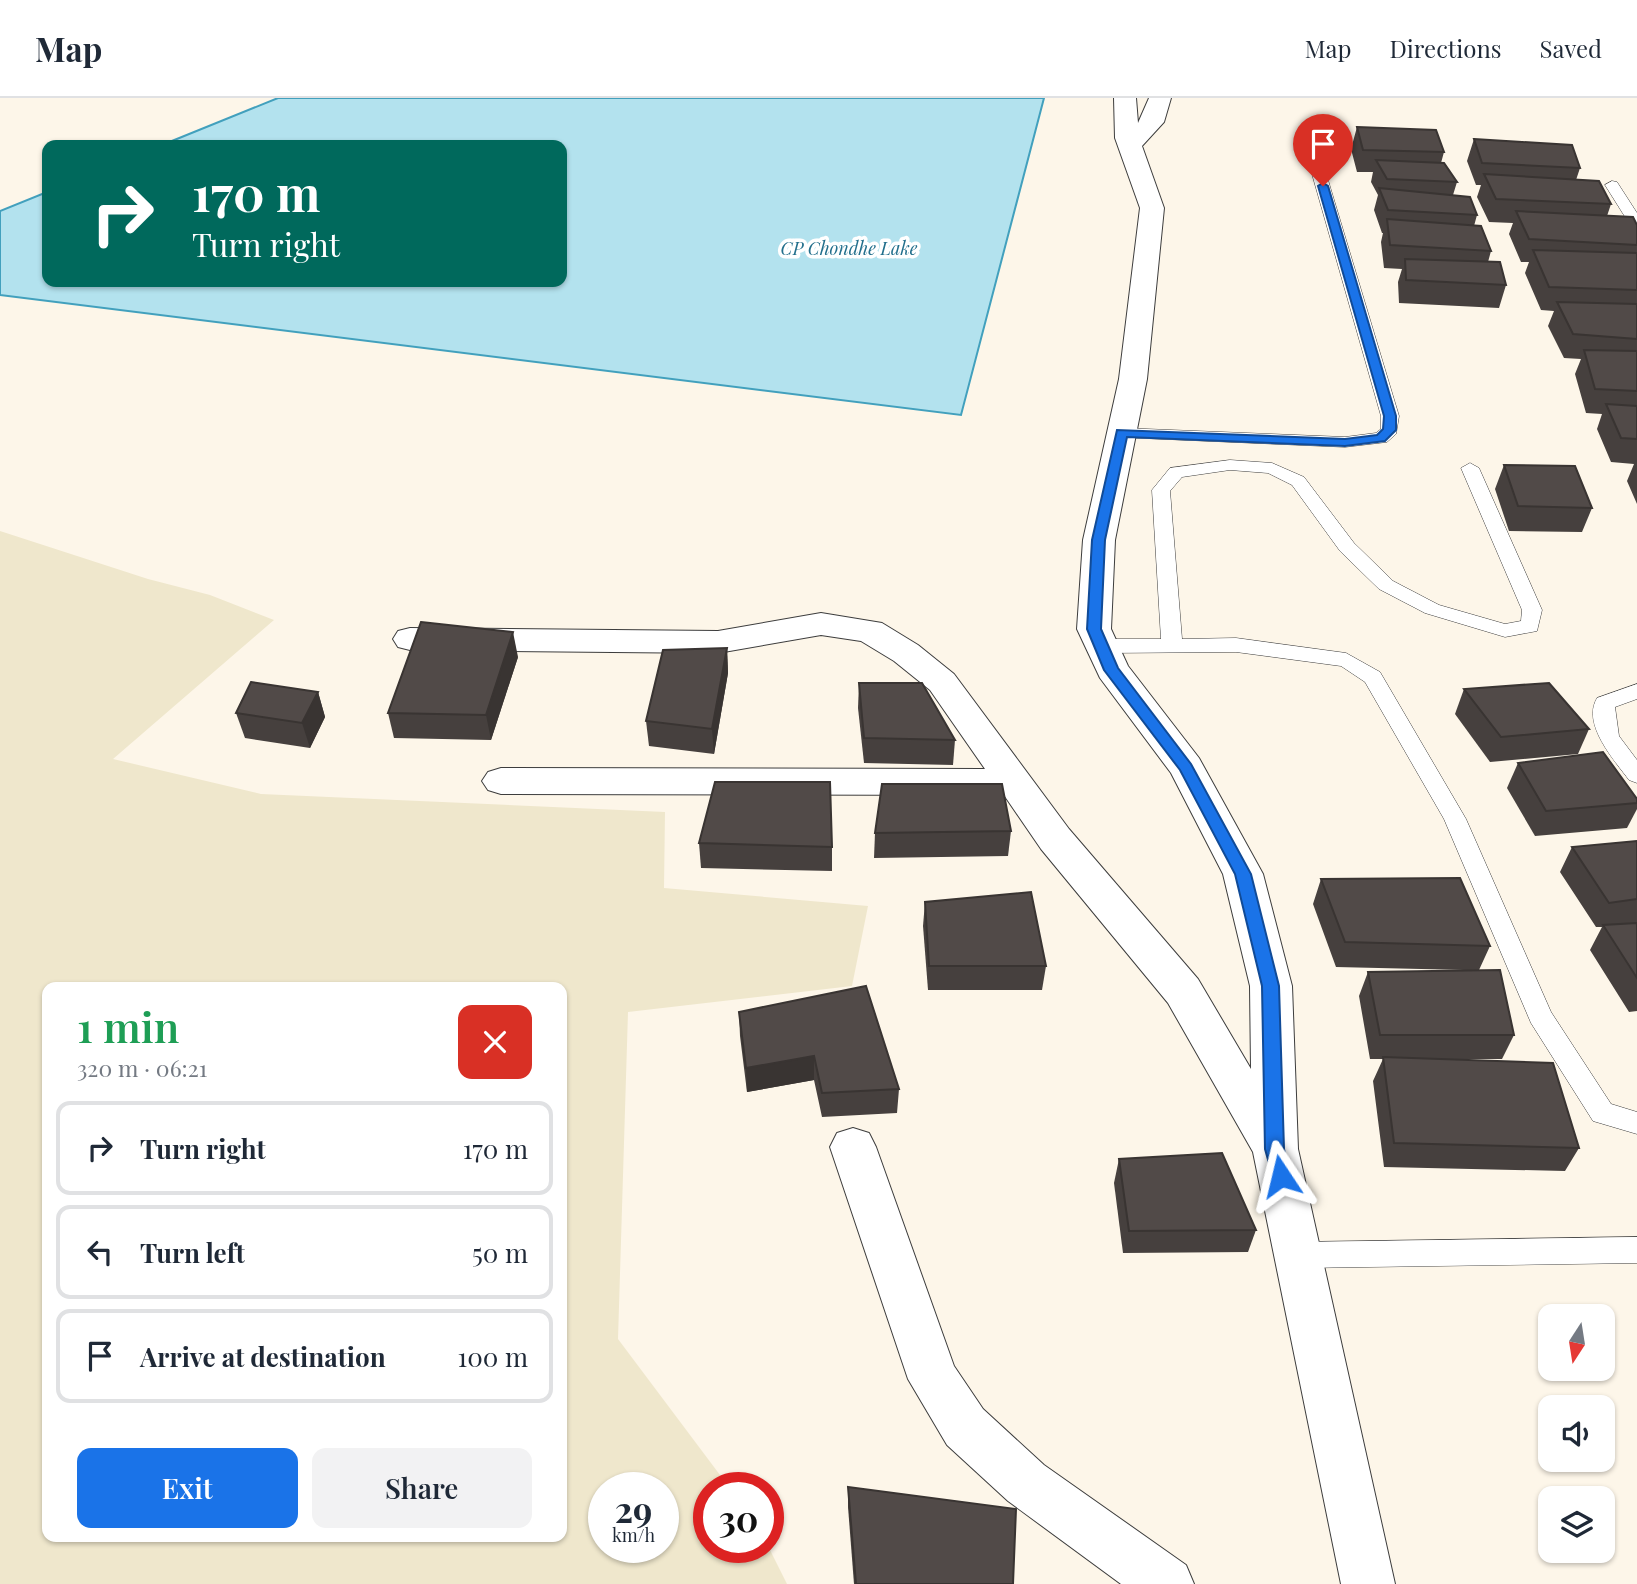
<!DOCTYPE html>
<html lang="en">
<head>
<meta charset="utf-8">
<style>
	:root { --surface:#fff; --page:#f2f2f3; --text:#1f2937; --muted:#747a83; --line:#e0e1e3; --accent:#1a73e8 }
	body { margin:0; font-family:"Playfair Display",serif; background:var(--page); color:var(--text); height:100vh; display:flex; flex-direction:column; font-size:26px; white-space:nowrap }
	* { box-sizing:border-box; margin:0 }
	p { font-size:23px; color:var(--muted) }
	.icon { flex:none; width:38px; height:38px; fill:none; stroke:currentColor; stroke-width:2; stroke-linecap:round; stroke-linejoin:round }
	.map { position:relative; flex:1; overflow:hidden }
	.sheet { position:absolute; left:42px; top:884px; width:525px; height:560px; display:flex; flex-direction:column; background:var(--surface); border-radius:14px; box-shadow:0 2px 5px #0004 }
	.sheet>* { flex:none }
	.guide { position:absolute; left:42px; top:42px; width:525px; height:147px; border-radius:14px; box-shadow:0 2px 5px #0004; background:#00695c; color:#fff; overflow:hidden }
	.needle { width:46px; rotate:192deg }
	.buttons { position:absolute; left:1538px; top:1206px; display:grid; gap:14px }
	.buttons a { display:grid; place-items:center; width:77px; height:77px; border-radius:14px; background:var(--surface); box-shadow:0 2px 5px #0004; font-size:35px }
	.speed { position:absolute; left:588px; top:1374px; display:flex; gap:14px; font-size:35px; font-weight:700; text-align:center }
	.speed>* { display:grid; place-content:center; width:91px; height:91px; border-radius:50%; background:var(--surface); box-shadow:0 2px 5px #0004; line-height:1 }
	.speed small { font-size:18px; font-weight:400 }
	.speed .limit { border:10px solid #d22; background:#fff; color:#111 }
	.pin { position:absolute; display:grid; place-items:center; width:60px; height:60px; color:#fff; margin:-72px -30px; border-radius:50% 50% 50% 0; rotate:-45deg; box-shadow:0 0 7px #0007 }
	.pin .icon { rotate:45deg }
	.me { position:absolute; width:77px; margin:-38px; rotate:350deg; stroke-linejoin:round; filter:drop-shadow(0 0 5px #0008) }
	.turn { display:flex; align-items:center; gap:24px; height:147px; padding:0 35px; font-size:32px }
	.turn .icon { width:91px; height:91px; stroke-width:2.5 }
	.turn b { display:block; font-size:49px; line-height:60px }
	.round { display:grid; place-items:center; flex:none; width:74px; height:74px; border-radius:14px; background:var(--page) }
	.headline { display:flex; align-items:center; justify-content:space-between; height:119px; padding:0 35px }
	h1 { font-size:42px; font-weight:600; line-height:52px; color:#1e9e55 }
	.action { display:flex; gap:14px; margin-top:auto; padding:14px 35px }
	.action a { flex:1; height:80px; border-radius:14px; background:var(--accent); color:#fff; font-size:28px; font-weight:600; line-height:80px; text-align:center }
	.action a+a { background:var(--page); color:var(--text) }
	ul { padding:0; list-style:none }
	li { display:flex; align-items:center; gap:21px; height:94px; margin:0 14px 10px; padding:0 21px; border:4px solid var(--line); border-radius:14px }
	li div { flex:1 }
	li b { display:block; font-size:26px }
	li em { font-style:normal }
	header { display:flex; align-items:center; gap:42px; box-sizing:border-box; height:98px; padding:0 35px; background:var(--surface); border-bottom:2px solid var(--line) }
	header strong { font-size:33px }
	nav { display:flex; gap:38px; margin-inline-start:auto; font-size:24px }
	.map>svg:first-child { display:block }
	.farmland { fill:#efe7cc; fill-rule:evenodd }
	.water { fill:#b3e2ee; stroke:#42a0bd; stroke-width:2 }
	.lines { fill:none; stroke-linecap:round; stroke-linejoin:round }
	.lane-casing { stroke:#3d3d3d; stroke-width:1 }
	.street-casing { stroke:#3d3d3d; stroke-width:2 }
	.lane { fill:#fff; fill-rule:evenodd }
	.street { fill:#fff; fill-rule:evenodd }
	.wall { fill:#46403e }
	.shaded-wall { fill:#393432 }
	.building { fill:#514a48; stroke:#393432; stroke-width:2 }
	.route { fill:#1a73e8; stroke:#114b97; stroke-width:2 }
	.labels { text-anchor:middle; stroke-width:7; stroke-linejoin:round; paint-order:stroke }
	.far-water-label { font-size:18px; font-style:italic; fill:#226f8c; stroke:#fff }
</style>
</head>
<body>
<header>
<strong>Map</strong>
<nav><a>Map</a><a>Directions</a><a>Saved</a></nav>
</header>
<div class="map">
<svg width="1637" height="1486" viewBox="0 0 1637 1486">
	<rect width="100%" height="100%" fill="#fdf6e9"/>
	<path class="farmland" d="M0,433l148,48 62,16 64,25 -161,139 148,35 404,18 -1,76 204,18 -16,80 -224,26 -10,327 111,148 -20,1v59l59,-1 19,38h-787zM47,889h515v549h-515zM604,1390h59v59h-59z"/>
	<path class="water" d="M278,0h766l-83,317 -961,-120v-84l47,-19v90h515v-137h-400z"/>
	<g class="lines">
		<g class="lane-casing">
			<g id="lane">
				<path d="M1315,58l7,4 77,256 -3,18 -9,8 -42,5 -230,-10 -3,-4 3,-4 6,-1 224,9 31,-4 5,-4v-13l-73,-256z"/>
				<path d="M1612,83l5,1 20,31v16l-5,-1 -27,-43z"/>
				<path d="M1230,362l42,3 32,14 50,66 39,38 46,24 66,19 16,-3 1,-11 -61,-142 9,-5 9,5 63,142 -5,21 -32,6 -80,-24 -46,-24 -39,-38 -48,-66 -24,-12 -38,-3 -48,7 -12,14 12,148 54,-1 110,15 34,19 86,147 85,193 60,92 26,8v22l-44,-13 -62,-98 -87,-204 -79,-137 -24,-16 -105,-14 -134,1 -10,-7 10,-7h59l-9,-149 18,-22z"/>
				<path d="M1637,586v15l-22,8 4,29 18,24v23l-8,-3c-14,-19 -48,-56 -32,-82z"/>
				<path d="M1637,1139v26l-338,5 -10,-4 -4,-9 4,-9 10,-4z"/>
			</g>
		</g>
		<g class="street-casing">
			<g id="street">
				<path d="M1114,0h22l2,25 11,-25h22l-7,24 -22,24 22,62 -17,171 -32,161 -4,89 17,37 71,92 64,116 29,112 6,163 97,435h-54l-88,-432 -85,-149 -127,-154 -37,-54 -503,-1 -13,-4 -6,-9 6,-9 13,-4 484,1 -55,-79 -36,-29 -33,-20 -40,-6 -103,18 -308,-3 -12,-3 -5,-8 5,-8 12,-3 308,3 103,-18 61,10 36,22 36,29 115,155 129,150 53,90 -1,-83 -27,-112 -52,-101 -71,-95 -23,-49 6,-89 36,-161 21,-171 -25,-70z"/>
				<path d="M853,1030l16,5 7,14 78,219 29,43 61,56 142,100 8,19h-73l-113,-83 -61,-56 -39,-66 -78,-232 7,-14z"/>
			</g>
		</g>
		<use href="#lane" class="lane"/>
		<use href="#street" class="street"/>
	</g>
	<g class="wall">
		<path d="M1357,29l87,25 -3,11 16,19 -4,13 24,20 -3,11 17,25 -3,11 18,23 -7,23 -100,-5 -1,-21 4,-13 -18,-1 -3,-26 2,-9h-1l-8,-23 4,-15 -7,-13 2,-10h-16l-6,-23z"/>
		<path d="M1474,41l106,29 -4,12 35,24 -4,12 30,9v279l-10,-23 7,-17 -23,-2 -14,-33 5,-15 -16,-1 -11,-39 6,-15 -17,-1 -16,-32 6,-15 -13,-1 -16,-37 4,-11h-8l-12,-28 4,-11 -24,-1 -12,-25 4,-12h-5l-9,-24z"/>
		<path d="M1504,367l88,43 -10,24 -73,-1 -14,-42z"/>
		<path d="M727,550l1,25 -14,81 -65,-8 -3,-25z"/>
		<path d="M518,559l-27,83 -97,-2 -6,-25z"/>
		<path d="M859,585l96,57 -2,25 -89,-2 -6,-55z"/>
		<path d="M1464,591l125,40 -11,25 -88,8 -35,-48z"/>
		<path d="M318,594l7,25 -15,31 -65,-10 -9,-25z"/>
		<path d="M1518,665l119,36v10l-10,19 -92,8 -28,-48z"/>
		<path d="M1011,733l-3,25 -134,2 1,-25z"/>
		<path d="M1637,743v170l-8,1 -39,-62 12,-23h-6l-36,-55 12,-25z"/>
		<path d="M699,745l133,4v24l-131,-3z"/>
		<path d="M1321,781l169,67 -11,24 35,65 -12,24h-78l155,89 -14,23 -181,-4 -11,-86 10,-22h-13l-11,-63 9,-24 96,-2 -128,-3 -23,-63z"/>
		<path d="M925,804l121,64 -4,24h-114l-5,-64z"/>
		<path d="M739,914l160,77 -2,24 -75,4 -8,-37 -67,12 -7,-56z"/>
		<path d="M1119,1061l137,71 -8,22 -125,1 -9,-70z"/>
		<path d="M848,1389l165,97h-159l-6,-77z"/>
	</g>
	<g class="shaded-wall">
		<path d="M513,534l5,25 -27,83 -5,-25z"/>
		<path d="M727,550l1,25 -14,81 -2,-25z"/>
		<path d="M318,594l7,25 -15,31 -8,-25z"/>
		<path d="M814,958v24l-67,12 -1,-24z"/>
	</g>
	<g class="building">
		<path d="M1357,29l79,3 8,22 -81,-2z"/>
		<path d="M1474,41l98,6 8,23 -98,-5z"/>
		<path d="M1376,62l68,3 13,19 -70,-3z"/>
		<path d="M1484,76l115,7 12,23 -115,-5z"/>
		<path d="M1379,90l91,9 7,18 -89,-5z"/>
		<path d="M1516,113l117,6 4,8v20l-108,-6z"/>
		<path d="M1387,121l94,7 10,25 -101,-6z"/>
		<path d="M1533,152l104,3v37l-88,-3z"/>
		<path d="M1405,161l95,3 6,23 -100,-5z"/>
		<path d="M1557,204l80,2v35l-64,-5z"/>
		<path d="M1584,252l53,1v40l-42,-2z"/>
		<path d="M1606,306l31,2v33l-16,-1z"/>
		<path d="M1504,367l71,1 17,42 -74,-2z"/>
		<path d="M421,524l92,10 -27,83 -98,-2z"/>
		<path d="M727,550l-15,81 -66,-8 17,-71z"/>
		<path d="M251,584l67,10 -16,31 -66,-10z"/>
		<path d="M859,585h63l33,57 -91,-2z"/>
		<path d="M1549,585l40,46 -88,8 -37,-48z"/>
		<path d="M1603,654l34,47v4l-91,8 -28,-48z"/>
		<path d="M715,684h115l2,65 -133,-4z"/>
		<path d="M882,686h120l9,47 -136,2z"/>
		<path d="M1637,743v58l-28,4 -37,-56z"/>
		<path d="M1460,780l30,68 -145,-4 -24,-63z"/>
		<path d="M1031,794l15,74h-117l-4,-64z"/>
		<path d="M1637,825v55l-34,-53z"/>
		<path d="M1500,872l14,65h-134l-12,-63z"/>
		<path d="M866,888l33,103 -77,4 -8,-37 -68,12 -7,-56z"/>
		<path d="M1383,959l170,6 26,85 -185,-5z"/>
		<path d="M1222,1055l34,77 -127,1 -10,-72z"/>
		<path d="M848,1389l168,22 -3,75h-157z"/>
	</g>
	<path class="route" d="M1323,85l5,3 68,230v14l-11,11 -40,5 -218,-9 -22,103 -4,89 17,39 73,96 60,110 28,112 5,163 6,27 -3,5h-13l-9,-32 -3,-163 -27,-112 -55,-104 -76,-100 -17,-41 5,-89 25,-110 228,9 32,-4 6,-6 1,-13 -66,-230z"/>
	<g class="labels">
		<g class="far-water-label">
			<text x="849" y="157">CP Chondhe Lake</text>
		</g>
	</g>
</svg>
<div class="buttons">
<a><svg class="needle" viewBox="-14 -14 28 28"><path d="M0-13l5 13h-10z" fill="#e53935"/><path d="M0 13l5-13h-10z" fill="#747a83"/></svg></a>
<a><svg class="icon" aria-label="sound" viewBox="0 0 24 24"><path d="M4 9h4l5-4v14l-5-4H4zM17 9q2 3 0 6"/></svg></a>
<a><svg class="icon" aria-label="layers" viewBox="0 0 24 24"><path d="M12 4l9 5-9 5-9-5zM3 14l9 5 9-5"/></svg></a>
</div>
<div class="speed"><div>29<small>km/h</small></div><div class="limit">30</div></div>
<div class="pin" style="left:1323px;top:88px;background:#d93025"><svg class="icon" aria-label="arrive" viewBox="0 0 24 24"><path d="M6 21V4h12l-3 4 3 4H6"/></svg></div>
<svg class="me" style="left:1281px;top:1078px" viewBox="-20 -20 40 40"><path d="M0-17L14 15 0 8-14 15z" fill="#1a73e8" stroke="#fff" stroke-width="4"/></svg>
<div class="guide">
<div class="turn"><svg class="icon" aria-label="right" viewBox="0 0 24 24"><path d="M7 20v-9h11M14 6l5 5-5 5"/></svg><div><b>170 m</b>Turn right</div></div>
</div>
<section class="sheet">
<div class="headline"><div><h1>1 min</h1><p>320 m · 06:21</p></div><a class="round" style="background:#d93025;color:#fff"><svg class="icon" aria-label="close" viewBox="0 0 24 24"><path d="M6 6l12 12M18 6L6 18"/></svg></a></div>
<ul>
<li><svg class="icon" aria-label="right" viewBox="0 0 24 24"><path d="M7 20v-9h11M14 6l5 5-5 5"/></svg><div><b>Turn right</b></div><em>170 m</em></li>
<li><svg class="icon" aria-label="left" viewBox="0 0 24 24"><path d="M17 20v-9H6M10 6l-5 5 5 5"/></svg><div><b>Turn left</b></div><em>50 m</em></li>
<li><svg class="icon" aria-label="arrive" viewBox="0 0 24 24"><path d="M6 21V4h12l-3 4 3 4H6"/></svg><div><b>Arrive at destination</b></div><em>100 m</em></li>
</ul>
<div class="action"><a>Exit</a><a>Share</a></div>
</section>
</div>
</body>
</html>
